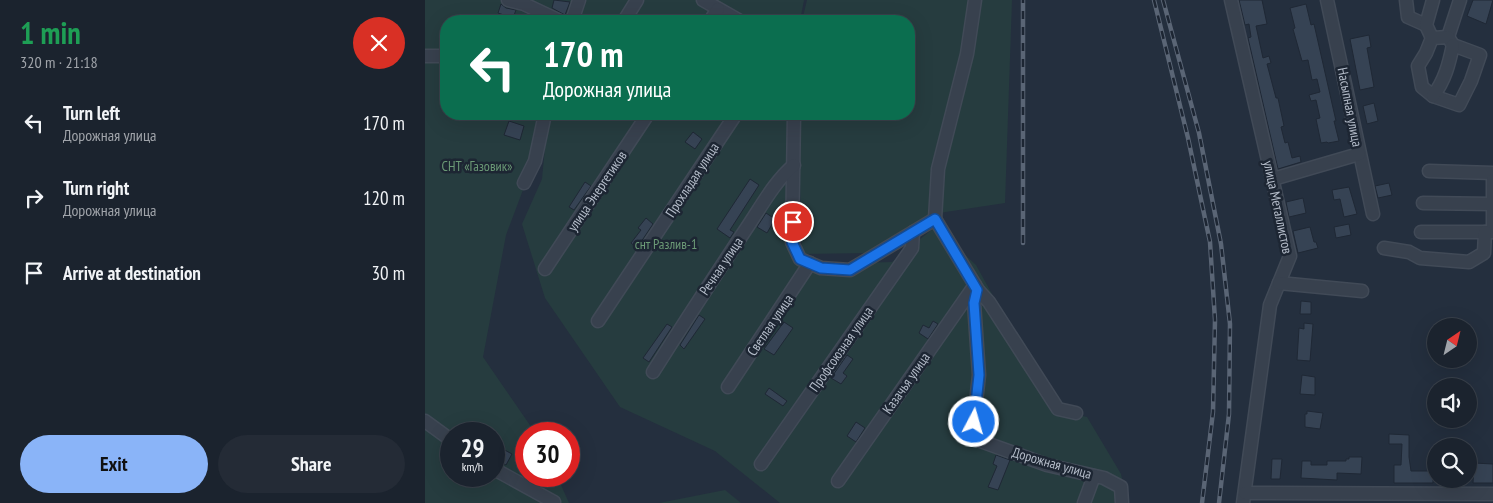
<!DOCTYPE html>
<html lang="en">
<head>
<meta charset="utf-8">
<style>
	:root { --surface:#1b232e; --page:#242b36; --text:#f1f3f6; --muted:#a0a4aa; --line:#39404a; --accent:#8ab4f8 }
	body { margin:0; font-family:"PT Sans Narrow",sans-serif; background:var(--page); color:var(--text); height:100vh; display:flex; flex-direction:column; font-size:19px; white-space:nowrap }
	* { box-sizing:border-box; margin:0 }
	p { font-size:16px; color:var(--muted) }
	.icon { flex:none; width:28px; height:28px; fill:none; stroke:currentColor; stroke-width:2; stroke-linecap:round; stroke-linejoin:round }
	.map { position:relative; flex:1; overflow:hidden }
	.sheet { display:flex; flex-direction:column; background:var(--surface); width:425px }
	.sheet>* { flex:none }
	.banner { position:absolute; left:15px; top:15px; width:475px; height:105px; border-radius:20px; box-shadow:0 5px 20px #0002,0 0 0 1px var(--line); background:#0b6e4f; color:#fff; overflow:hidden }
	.needle { width:32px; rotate:35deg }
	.buttons { position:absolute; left:1002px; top:318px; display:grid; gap:10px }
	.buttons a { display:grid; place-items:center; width:50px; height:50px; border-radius:50%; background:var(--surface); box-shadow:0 5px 20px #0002,0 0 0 1px var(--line); font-size:25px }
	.speed { position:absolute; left:15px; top:422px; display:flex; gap:10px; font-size:25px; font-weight:700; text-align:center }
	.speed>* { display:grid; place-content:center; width:65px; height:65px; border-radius:50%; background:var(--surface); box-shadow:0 5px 20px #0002,0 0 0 1px var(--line); line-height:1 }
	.speed small { font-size:12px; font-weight:400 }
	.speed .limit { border:8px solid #d22; background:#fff; color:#111 }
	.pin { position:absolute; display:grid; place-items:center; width:42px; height:42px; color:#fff; margin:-21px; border:2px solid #fff; border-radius:50%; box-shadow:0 1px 5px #0007 }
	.me { position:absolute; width:55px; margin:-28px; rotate:6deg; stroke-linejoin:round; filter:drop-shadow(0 0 4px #0008) }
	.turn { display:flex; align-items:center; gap:18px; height:105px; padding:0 20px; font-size:22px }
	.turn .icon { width:65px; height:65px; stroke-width:2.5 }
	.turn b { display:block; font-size:35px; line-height:42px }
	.round { display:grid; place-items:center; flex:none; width:52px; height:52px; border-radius:26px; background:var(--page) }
	.overview { display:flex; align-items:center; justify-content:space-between; height:85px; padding:0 20px }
	h1 { font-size:30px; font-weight:700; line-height:38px; color:#1e9e55 }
	.primary-button { display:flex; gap:10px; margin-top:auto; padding:10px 20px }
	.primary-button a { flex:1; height:58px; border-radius:30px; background:var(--accent); color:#111; font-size:20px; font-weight:700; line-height:58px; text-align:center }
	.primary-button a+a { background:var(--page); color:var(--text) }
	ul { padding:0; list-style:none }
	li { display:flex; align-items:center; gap:15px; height:75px; padding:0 20px }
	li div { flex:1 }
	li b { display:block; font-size:19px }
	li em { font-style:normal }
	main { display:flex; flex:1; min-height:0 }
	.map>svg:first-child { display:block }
	.green { fill:#263c3f; fill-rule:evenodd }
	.building { fill:#364354; stroke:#1f2835 }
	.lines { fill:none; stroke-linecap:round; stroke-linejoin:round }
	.minor-casing { stroke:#414a57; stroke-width:15 }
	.minor { stroke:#38414e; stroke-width:12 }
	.rail-casing { stroke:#5a6575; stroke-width:4.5 }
	.rail { stroke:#1d2633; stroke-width:2.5; stroke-dasharray:8; stroke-linecap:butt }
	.route-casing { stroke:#114b97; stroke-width:12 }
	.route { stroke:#1a73e8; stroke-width:9 }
	.labels { text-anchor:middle; stroke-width:5; stroke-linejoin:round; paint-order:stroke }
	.street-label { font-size:14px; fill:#b4bcc9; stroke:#1d2633 }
	.park-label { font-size:14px; fill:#6b9a76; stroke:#1d2633 }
</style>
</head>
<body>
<main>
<section class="sheet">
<div class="overview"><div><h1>1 min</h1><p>320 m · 21:18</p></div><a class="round" style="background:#d93025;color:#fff"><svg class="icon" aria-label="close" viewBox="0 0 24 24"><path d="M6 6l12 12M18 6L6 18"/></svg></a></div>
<ul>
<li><svg class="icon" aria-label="left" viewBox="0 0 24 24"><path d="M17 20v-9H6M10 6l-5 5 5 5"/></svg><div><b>Turn left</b><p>Дорожная улица</p></div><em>170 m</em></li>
<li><svg class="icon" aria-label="right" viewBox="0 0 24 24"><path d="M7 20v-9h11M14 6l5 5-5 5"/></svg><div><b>Turn right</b><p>Дорожная улица</p></div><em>120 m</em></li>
<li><svg class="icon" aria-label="arrive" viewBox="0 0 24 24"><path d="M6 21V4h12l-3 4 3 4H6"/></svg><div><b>Arrive at destination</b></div><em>30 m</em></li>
</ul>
<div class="primary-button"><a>Exit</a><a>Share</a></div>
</section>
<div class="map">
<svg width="1068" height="503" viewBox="0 0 1068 503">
	<rect width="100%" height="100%" fill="#242f3e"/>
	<g class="green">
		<path d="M0,0h156l-6,21h-129v93h350v151l96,-3 43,-35 41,38 80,145 31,7 34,57 6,29h-347l-65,-52 -95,-44 -75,-109 -23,-74 20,-45 5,-53 -41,109 -23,122 53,77h-10v42h31l12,27h-144zM26,434h43v42h-43z"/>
		<path d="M159,0h220l-4,21h-223z"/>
		<path d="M382,0h205l-7,203 -66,10 -70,40 -67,1 -4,-140h111v-93h-107z"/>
		<path d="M300,490l16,13h-82z"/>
	</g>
	<g class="building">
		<path d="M129,0l16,2 -5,13 -13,-7z"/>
		<path d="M814,0h23l5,24 -11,2 7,32 6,-2 2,7 -4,1 9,34h2l6,28 -3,1 4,16 3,-1 4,16 8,-2 1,6 -23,7 -30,-131 3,-1 -2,-13 -4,1z"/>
		<path d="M1048,0h20l-7,24 -19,-8z"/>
		<path d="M76,4l5,4 10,2 -3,8 -15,-5z"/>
		<path d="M881,4l5,21 3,-1 22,97h-2l5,20 -11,2 -1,-1 -6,1 -5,-24 4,-1 -4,-18 -5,1 -2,-6 11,-3 -3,-13 -5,1 -4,-20 -6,1 -9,-32 2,-1 -5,-20z"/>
		<path d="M944,35l2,12 -4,1 7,39 -14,3 -10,-51z"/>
		<path d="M949,103l4,18 -11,3 -4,-18z"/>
		<path d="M84,121l15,5 -4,14 -16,-5z"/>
		<path d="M268,132l9,7 -7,10 -10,-7z"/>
		<path d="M325,179l9,6 -29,45 4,2 -4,6 -13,-9z"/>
		<path d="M160,182l6,4 -17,24 -5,-3z"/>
		<path d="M964,183l3,12 -14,3 -3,-12z"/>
		<path d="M924,187l8,27 -13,3 -4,-18 -6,1 -2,-10z"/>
		<path d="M878,198l3,15 -17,4 -3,-15z"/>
		<path d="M341,213l9,6 -8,14 -10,-6z"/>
		<path d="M221,218l7,6 -16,24 -6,-5 10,-13 -3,-2z"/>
		<path d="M924,224l2,11 -15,3 -2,-11z"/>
		<path d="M885,227l4,15h2l2,6 -20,5 -5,-22z"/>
		<path d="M876,301l10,1v12h-11z"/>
		<path d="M274,315l6,4 -21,30 -4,-4z"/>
		<path d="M508,321l5,3 -10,15 -9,-6 4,-8 6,3z"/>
		<path d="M359,322l9,6 -19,27 -10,-6z"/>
		<path d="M879,323l9,1 -3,37 -13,-1 2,-32 5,1z"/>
		<path d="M242,324l5,3 -23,35 -6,-4z"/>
		<path d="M422,355l6,4 -10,14 4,3 -6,8 -10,-6z"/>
		<path d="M877,375l13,2v18l-15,-1z"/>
		<path d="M344,388l18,13 -4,5 -18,-12z"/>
		<path d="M882,411l16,2 -3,16 -15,-2v-13h2z"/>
		<path d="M431,422l9,6 -9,14 -9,-6z"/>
		<path d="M964,434l20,1v22l2,14h22v12h-39v-18h7l1,-21h-13z"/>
		<path d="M76,448l11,6 -6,11 -11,-6z"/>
		<path d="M571,455l14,5 -12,30 -10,-3 9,-21 -4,-2z"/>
		<path d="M924,457h13l-1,17 -24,-1v7l-36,-2 1,-17h9v4h16v-4h19v-2h3z"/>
		<path d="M847,459h10l-2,20h-9z"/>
		<path d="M1049,463l19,1v19h-20z"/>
	</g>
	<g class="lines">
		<g class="minor-casing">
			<g id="minor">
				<path d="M83,0l16,4 36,17"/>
				<path d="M278,0l37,21"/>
				<path d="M806,0l59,256 -20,49 -27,198"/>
				<path d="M902,0l46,214"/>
				<path d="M981,0l2,17 18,8"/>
				<path d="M147,21l7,-21"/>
				<path d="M199,21l13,-21"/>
				<path d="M285,21l8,-12"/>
				<path d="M1023,37l12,-37"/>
				<path d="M1007,38l16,-1 5,8 27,10 -9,26 -12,24 -26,-9 -11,-9 -4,-21 8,-13 6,-15 -6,-13 7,-25"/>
				<path d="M0,56h21"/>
				<path d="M1008,96c12,-16 16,-32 20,-51"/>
				<path d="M369,114l-2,128 8,17 21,9 29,2 85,-51 43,71 -4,13 5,72 -7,63 75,27 57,13 17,9 1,16"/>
				<path d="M1004,171l64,2"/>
				<path d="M848,179l86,-25"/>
				<path d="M99,183l11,-22 10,-47"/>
				<path d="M998,203l70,1"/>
				<path d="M510,219l3,-50 29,-115 8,-54"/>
				<path d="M996,232h72"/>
				<path d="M1068,232v-52"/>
				<path d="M959,248l25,4 11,6 49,4 15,-9 1,-21"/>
				<path d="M120,269l103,-155"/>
				<path d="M854,283l83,8"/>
				<path d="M553,290l11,12 69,107 18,4"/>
				<path d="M173,321l138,-207"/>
				<path d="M228,372c31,-49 63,-98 95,-146 14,-21 27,-45 46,-61"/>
				<path d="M303,387l82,-124"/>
				<path d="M0,421l26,19"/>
				<path d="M336,464l151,-216 1,-16"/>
				<path d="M69,469l60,33"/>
				<path d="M413,481l137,-196"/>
				<path d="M820,493l248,1"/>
				<path d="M659,503l10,-27"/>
			</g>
		</g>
		<use href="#minor" class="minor"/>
		<g class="rail-casing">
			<g id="rail">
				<path d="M729,0l34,138 22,104 5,78 -2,92 -11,91"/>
				<path d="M738,0l36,133 22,111 9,80 -1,90 -10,89"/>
				<path d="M598,243v-243"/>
			</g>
		</g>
		<use href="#rail" class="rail"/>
	</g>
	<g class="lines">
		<g class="route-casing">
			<path id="route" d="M368,222l-1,20 8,17 21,9 29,2 85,-51 42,71 -3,13 5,72 -5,47"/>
		</g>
		<use href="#route" class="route"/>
	</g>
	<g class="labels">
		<g class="street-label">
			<text transform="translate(925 107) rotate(79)" y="5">Насыпная улица</text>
			<text transform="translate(267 180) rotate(-57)" y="5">Прохладая улица</text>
			<text transform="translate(172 191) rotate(-56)" y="5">улица Энергетиков</text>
			<text transform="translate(853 207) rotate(78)" y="5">улица Металлистов</text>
			<text transform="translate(296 266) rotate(-56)" y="5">Речная улица</text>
			<text transform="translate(345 325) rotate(-56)" y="5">Светлая улица</text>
			<text transform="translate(416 349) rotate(-55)" y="5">Профсоюзная улица</text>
			<text transform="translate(481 383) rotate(-55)" y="5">Казачья улица</text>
			<text transform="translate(627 463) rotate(16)" y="5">Дорожная улица</text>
		</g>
		<g class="park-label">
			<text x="52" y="171">СНТ «Газовик»</text>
			<text x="241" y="249">снт Разлив-1</text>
		</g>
	</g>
</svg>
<div class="buttons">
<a><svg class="needle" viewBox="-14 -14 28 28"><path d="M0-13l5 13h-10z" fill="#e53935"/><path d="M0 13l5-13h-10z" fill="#a0a4aa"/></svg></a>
<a><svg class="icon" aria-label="sound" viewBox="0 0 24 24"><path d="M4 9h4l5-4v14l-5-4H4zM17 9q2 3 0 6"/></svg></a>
<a><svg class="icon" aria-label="search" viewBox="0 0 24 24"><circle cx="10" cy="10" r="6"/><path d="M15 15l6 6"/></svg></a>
</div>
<div class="speed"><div>29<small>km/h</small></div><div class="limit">30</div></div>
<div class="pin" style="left:368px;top:222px;background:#d93025"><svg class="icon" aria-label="arrive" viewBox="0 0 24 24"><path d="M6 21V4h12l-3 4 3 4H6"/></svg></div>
<svg class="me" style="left:549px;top:422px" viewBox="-20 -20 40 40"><circle r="17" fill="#1a73e8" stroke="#fff" stroke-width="3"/><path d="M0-11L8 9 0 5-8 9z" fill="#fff"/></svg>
<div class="banner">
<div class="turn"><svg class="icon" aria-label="left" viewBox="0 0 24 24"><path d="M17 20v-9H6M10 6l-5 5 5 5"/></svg><div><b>170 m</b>Дорожная улица</div></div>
</div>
</div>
</main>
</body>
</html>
